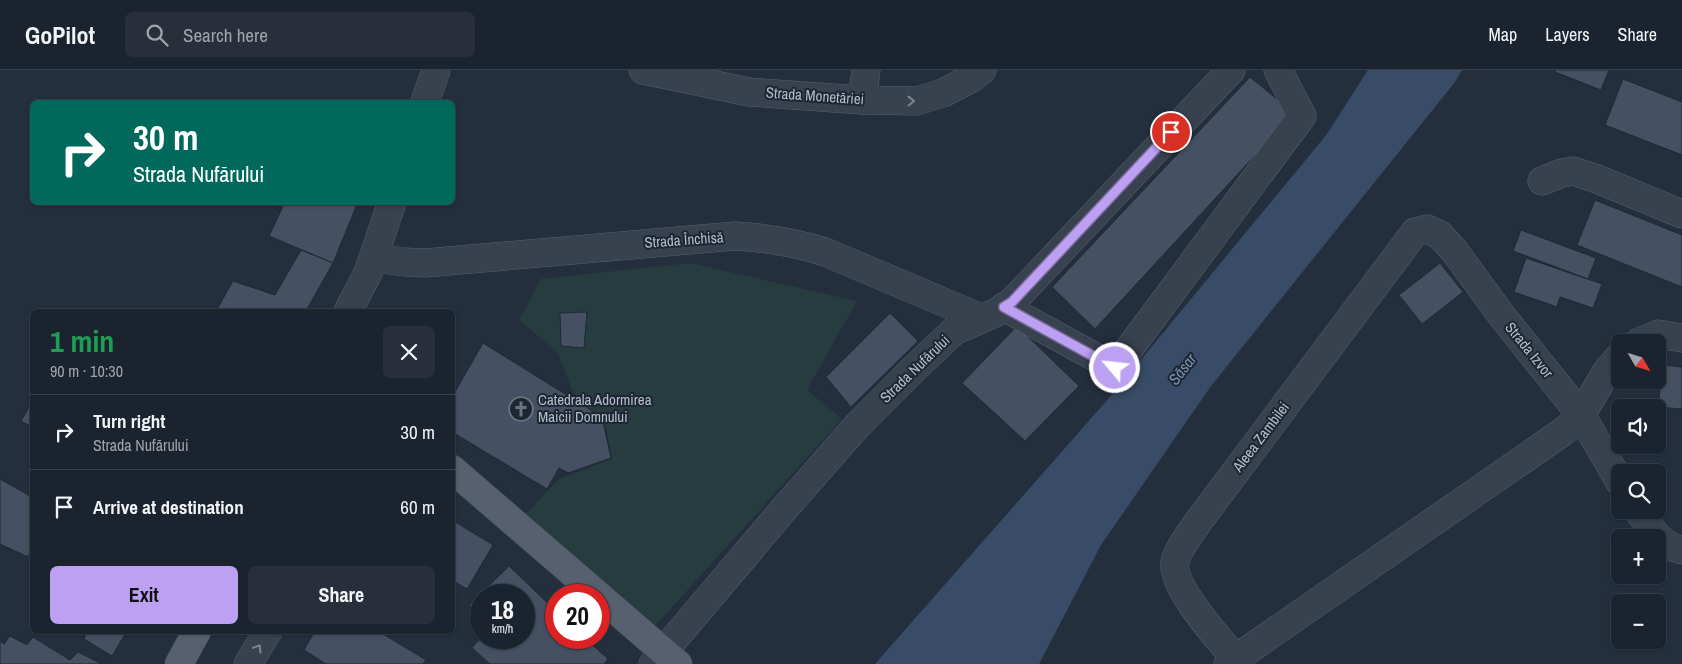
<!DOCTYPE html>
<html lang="en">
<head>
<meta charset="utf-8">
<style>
	:root { --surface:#1b232e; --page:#282f3a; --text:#f1f3f6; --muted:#a0a4aa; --line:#39404a; --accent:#bca0f2 }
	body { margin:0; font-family:"Archivo Narrow",sans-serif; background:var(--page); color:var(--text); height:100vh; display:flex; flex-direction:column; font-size:19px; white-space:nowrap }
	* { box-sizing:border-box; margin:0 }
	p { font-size:16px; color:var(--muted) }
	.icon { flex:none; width:28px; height:28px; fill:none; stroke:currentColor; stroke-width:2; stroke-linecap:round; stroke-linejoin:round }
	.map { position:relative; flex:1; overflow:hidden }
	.sheet { position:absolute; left:30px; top:239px; width:425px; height:325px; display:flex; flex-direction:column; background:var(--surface); border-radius:8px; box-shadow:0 1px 4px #0004,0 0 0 1px var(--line) }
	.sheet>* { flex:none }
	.top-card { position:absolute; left:30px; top:30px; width:425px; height:105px; border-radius:8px; box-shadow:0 1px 4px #0004,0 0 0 1px var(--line); background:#00695c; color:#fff; overflow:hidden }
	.needle { width:32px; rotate:129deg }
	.fabs { position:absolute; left:1611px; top:264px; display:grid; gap:10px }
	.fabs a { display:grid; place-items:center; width:55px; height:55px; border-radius:8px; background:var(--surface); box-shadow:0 1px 4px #0004,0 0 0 1px var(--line); font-size:25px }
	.speed { position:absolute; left:470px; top:514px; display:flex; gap:10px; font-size:25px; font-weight:700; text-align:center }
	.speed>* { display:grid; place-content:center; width:65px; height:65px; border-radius:50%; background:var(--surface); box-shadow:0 1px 4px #0004,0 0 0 1px var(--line); line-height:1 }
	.speed small { font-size:12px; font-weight:400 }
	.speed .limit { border:8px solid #d22; background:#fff; color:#111 }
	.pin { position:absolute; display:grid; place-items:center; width:42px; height:42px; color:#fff; margin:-21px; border:2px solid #fff; border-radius:50%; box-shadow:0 1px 5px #0007 }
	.me { position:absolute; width:55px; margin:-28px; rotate:298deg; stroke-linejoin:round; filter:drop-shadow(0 0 4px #0008) }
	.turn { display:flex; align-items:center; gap:18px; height:105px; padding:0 20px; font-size:22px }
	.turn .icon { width:65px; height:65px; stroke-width:2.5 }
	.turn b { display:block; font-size:35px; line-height:42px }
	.round { display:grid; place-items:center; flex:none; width:52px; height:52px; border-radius:8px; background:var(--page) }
	.headline { display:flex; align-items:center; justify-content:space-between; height:85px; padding:0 20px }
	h1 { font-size:30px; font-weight:700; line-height:38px; color:#1e9e55 }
	.cta { display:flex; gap:10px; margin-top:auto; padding:10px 20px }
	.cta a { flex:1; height:58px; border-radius:8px; background:var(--accent); color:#111; font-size:20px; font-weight:700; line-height:58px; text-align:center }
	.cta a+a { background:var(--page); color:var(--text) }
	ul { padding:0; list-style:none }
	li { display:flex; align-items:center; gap:15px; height:75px; padding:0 20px; border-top:1px solid var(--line) }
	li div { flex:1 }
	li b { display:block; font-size:19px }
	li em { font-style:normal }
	header { display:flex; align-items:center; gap:30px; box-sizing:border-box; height:70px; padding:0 25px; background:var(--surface); border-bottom:1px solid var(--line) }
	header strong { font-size:24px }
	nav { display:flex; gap:28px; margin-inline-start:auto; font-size:18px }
	.search { width:350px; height:45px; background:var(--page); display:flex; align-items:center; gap:12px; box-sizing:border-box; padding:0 18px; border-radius:8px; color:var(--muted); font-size:19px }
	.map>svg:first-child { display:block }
	.green { fill:#263c3f }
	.water { fill:#394c67 }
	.building { fill:#455162; stroke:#1f2835 }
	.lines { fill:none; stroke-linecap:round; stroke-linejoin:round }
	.minor-casing { stroke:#565f6c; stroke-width:29 }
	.major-casing { stroke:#414a57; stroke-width:29 }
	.minor { stroke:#38414e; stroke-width:28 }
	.major { stroke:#56606e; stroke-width:28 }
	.oneway { stroke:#7c8592 }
	.route-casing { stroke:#7a689d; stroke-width:12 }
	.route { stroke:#bca0f2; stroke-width:9 }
	.labels { text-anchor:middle; stroke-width:4; stroke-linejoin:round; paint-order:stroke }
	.street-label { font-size:15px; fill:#b4bcc9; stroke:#1d2633 }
	.poi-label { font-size:15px; fill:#b4bcc9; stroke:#1d2633; text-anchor:start }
	.water-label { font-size:16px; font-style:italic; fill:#7c92b1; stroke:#1d2633 }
</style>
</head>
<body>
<header>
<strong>GoPilot</strong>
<div class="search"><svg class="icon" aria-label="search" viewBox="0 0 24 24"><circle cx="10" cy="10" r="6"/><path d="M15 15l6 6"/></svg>Search here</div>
<nav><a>Map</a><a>Layers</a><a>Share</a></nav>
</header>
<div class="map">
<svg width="1682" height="594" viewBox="0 0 1682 594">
	<rect width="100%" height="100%" fill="#242f3e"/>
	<path class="green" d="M690,193l167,38 -50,89 35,29 -186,206 -131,-110 34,-36 53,-20 -7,-37 -28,-20 -20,-50 -38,-32 22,-41z"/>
	<path class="water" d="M1368,0h94l-7,12 -244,304 -110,159 -62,119h-164l241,-274 211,-256z"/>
	<g class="building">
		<path d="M1555,0h54l-8,20 -46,-18z"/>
		<path d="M1250,7l44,36 -199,216 -43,-42z"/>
		<path d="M1623,9l59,23v53l-77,-30z"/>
		<path d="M1595,130l87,35v52l-105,-42z"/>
		<path d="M285,132h73l-25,61 -64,-27z"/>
		<path d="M1521,160l75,28 -8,21 -75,-28z"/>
		<path d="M301,180l32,13 -27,48h-90l17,-30 42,14z"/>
		<path d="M1526,188l76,26 -9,24 -33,-11 -3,10 -43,-15z"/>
		<path d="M1440,193l23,29 -41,32 -23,-29z"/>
		<path d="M587,242l-3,36 -23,-2 -1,-33z"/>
		<path d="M890,243l28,28 -67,66 -25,-30z"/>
		<path d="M1017,256l62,60 -54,55 -63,-58z"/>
		<path d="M483,273l119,74 9,41 -43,15 -9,-5 -12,21 -95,-57v-35z"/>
		<path d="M1663,295l19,2v42l-24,-2z"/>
		<path d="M1619,331l37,3 -1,4h-35v17h-3z"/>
		<path d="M32,332v25l-11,-6z"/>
		<path d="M0,409l32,18v51l-4,9 -28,-13z"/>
		<path d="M452,450l41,25 -26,44 -15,-9z"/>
		<path d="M509,496l47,45v27h29l23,21 -4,5h-114l-18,-16 9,-11 43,1v-43h-43v20l-12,-10z"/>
		<path d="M87,561h40l-15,25 -28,-17z"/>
		<path d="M315,561h63l48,29 -3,4h-97l-22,-14z"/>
		<path d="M10,566l17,9 6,-8 37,23 8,-8 24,12h-102v-23l4,3z"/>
	</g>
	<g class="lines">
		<g class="minor-casing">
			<g id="minor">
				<path d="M643,0l106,22 113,8 55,1 26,-8 29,-15 10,-8"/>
				<path d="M862,30l4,-30"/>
				<path d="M425,32l11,-32"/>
				<path d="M1542,111l20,-8 11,-2 24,8 85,35"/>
				<path d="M374,188l30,4 21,1 310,-27c31,2 60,6 90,16l156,66"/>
				<path d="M1004,237l111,61 187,-252 -24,-46"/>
				<path d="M348,241l20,-38 24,-71"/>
				<path d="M1639,272l19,-8 24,4"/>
				<path d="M1638,440c13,19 20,34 44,40"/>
				<path d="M1235,588c-16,-19 -64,-71 -60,-96 1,-10 17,-31 23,-40l217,-290 12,-3 13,6 16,18 46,63 79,99 39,67"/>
				<path d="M248,594l20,-33"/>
				<path d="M653,594l131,-155 72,-82 61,-61 37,-35 41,-18 17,-11 219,-232"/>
				<path d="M1228,594l336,-233 17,-16 26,-44 13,-15"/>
			</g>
		</g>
		<g class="major-casing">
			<g id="major">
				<path d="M452,399l226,195"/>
				<path d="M179,594l18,-33"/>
			</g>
		</g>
		<use href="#minor" class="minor"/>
		<use href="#major" class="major"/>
	</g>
	<defs><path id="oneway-chevron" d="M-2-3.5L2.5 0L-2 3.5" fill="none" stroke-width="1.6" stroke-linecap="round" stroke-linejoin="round" transform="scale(1.25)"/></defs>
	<g class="oneway">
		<use href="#oneway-chevron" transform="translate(911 31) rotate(-1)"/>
		<use href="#oneway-chevron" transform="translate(258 578) rotate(-59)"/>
	</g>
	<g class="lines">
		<g class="route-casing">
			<path id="route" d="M1115,298l-111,-61 8,-5 159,-170"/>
		</g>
		<use href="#route" class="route"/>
	</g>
	<defs>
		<g id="church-ring" transform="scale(1.25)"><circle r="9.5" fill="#1d2633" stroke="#6b7280" stroke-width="1.5"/><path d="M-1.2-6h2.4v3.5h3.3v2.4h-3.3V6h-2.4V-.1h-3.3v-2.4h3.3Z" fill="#6b7280"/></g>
	</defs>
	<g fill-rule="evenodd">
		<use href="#church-ring" x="521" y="339"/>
	</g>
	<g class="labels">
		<g class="street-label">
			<text transform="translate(815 26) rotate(4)" y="5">Strada Monetăriei</text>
			<text transform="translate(684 170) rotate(-4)" y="5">Strada Închisă</text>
			<text transform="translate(1529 280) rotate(51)" y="5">Strada Izvor</text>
			<text transform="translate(915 299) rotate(-44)" y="5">Strada Nufărului</text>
			<text transform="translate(1261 367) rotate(-53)" y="5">Aleea Zambilei</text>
		</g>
		<g class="poi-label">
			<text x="538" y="335">Catedrala Adormirea<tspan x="538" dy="17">Maicii Domnului</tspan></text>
		</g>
		<g class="water-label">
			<text transform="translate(1182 299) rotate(-52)" y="6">Săsar</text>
		</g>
	</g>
</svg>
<div class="fabs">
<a><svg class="needle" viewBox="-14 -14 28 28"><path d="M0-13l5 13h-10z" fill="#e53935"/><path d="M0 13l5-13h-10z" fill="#a0a4aa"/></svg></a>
<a><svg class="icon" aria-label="sound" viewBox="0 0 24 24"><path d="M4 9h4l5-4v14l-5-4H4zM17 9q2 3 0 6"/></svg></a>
<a><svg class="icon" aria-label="search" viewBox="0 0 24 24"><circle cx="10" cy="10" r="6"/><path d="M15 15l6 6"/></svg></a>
<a>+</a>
<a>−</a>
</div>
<div class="speed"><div>18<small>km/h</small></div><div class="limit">20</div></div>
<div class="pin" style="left:1171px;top:62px;background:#d93025"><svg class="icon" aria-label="arrive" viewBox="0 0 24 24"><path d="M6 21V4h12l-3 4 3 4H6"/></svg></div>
<svg class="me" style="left:1115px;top:298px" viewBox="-20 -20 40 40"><circle r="17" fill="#bca0f2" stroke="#fff" stroke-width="3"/><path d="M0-11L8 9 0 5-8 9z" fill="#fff"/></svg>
<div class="top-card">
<div class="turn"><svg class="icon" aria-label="right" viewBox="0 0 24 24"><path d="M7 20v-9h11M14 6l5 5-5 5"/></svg><div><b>30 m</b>Strada Nufărului</div></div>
</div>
<section class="sheet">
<div class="headline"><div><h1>1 min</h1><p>90 m · 10:30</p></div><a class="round"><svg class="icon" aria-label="close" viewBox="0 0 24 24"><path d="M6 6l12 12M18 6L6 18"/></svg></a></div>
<ul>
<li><svg class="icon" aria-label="right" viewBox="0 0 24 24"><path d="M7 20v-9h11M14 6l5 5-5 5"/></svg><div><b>Turn right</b><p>Strada Nufărului</p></div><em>30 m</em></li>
<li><svg class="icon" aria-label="arrive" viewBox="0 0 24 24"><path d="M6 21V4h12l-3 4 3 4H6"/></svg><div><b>Arrive at destination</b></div><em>60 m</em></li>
</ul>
<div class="cta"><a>Exit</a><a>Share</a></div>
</section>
</div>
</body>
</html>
